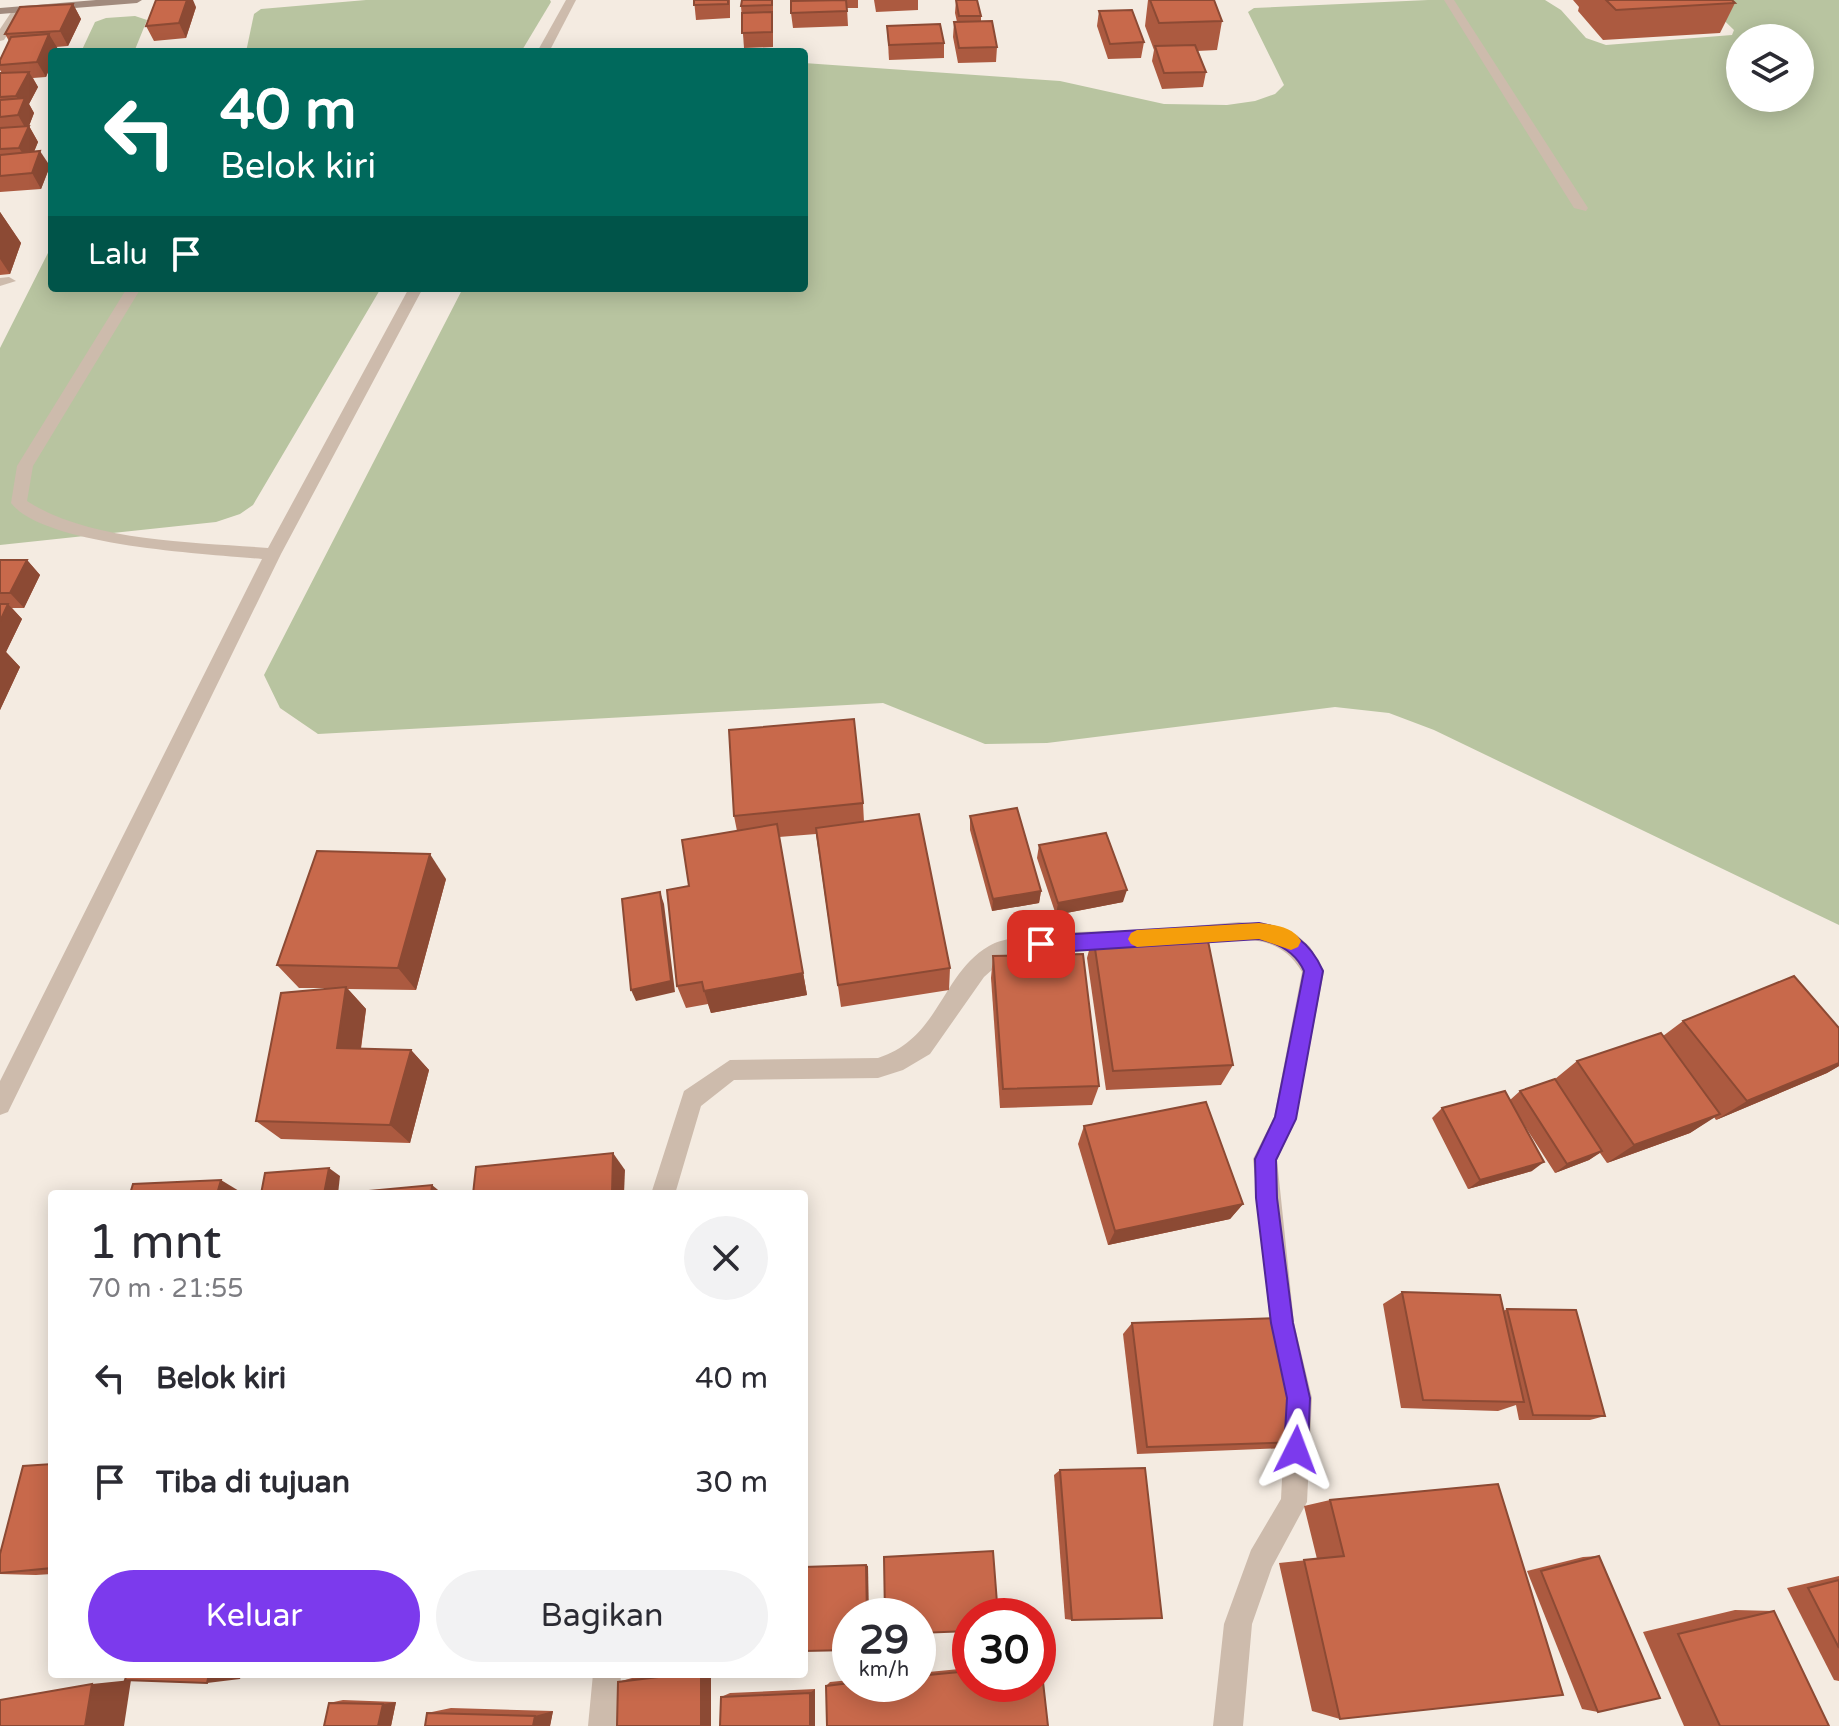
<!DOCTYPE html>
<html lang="id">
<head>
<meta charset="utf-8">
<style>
	:root { --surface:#fff; --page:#f2f2f3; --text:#2b2b33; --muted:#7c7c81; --accent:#7c3aed }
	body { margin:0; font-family:"Varela Round",sans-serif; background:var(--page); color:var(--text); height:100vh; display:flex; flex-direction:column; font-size:30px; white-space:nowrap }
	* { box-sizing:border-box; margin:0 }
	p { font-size:26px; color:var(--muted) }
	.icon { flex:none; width:44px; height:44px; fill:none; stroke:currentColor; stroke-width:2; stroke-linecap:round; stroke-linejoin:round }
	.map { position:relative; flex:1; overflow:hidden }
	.side { position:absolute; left:48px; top:1190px; width:760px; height:488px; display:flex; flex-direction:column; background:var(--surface); border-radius:8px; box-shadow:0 4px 20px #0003 }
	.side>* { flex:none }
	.hud { position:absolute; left:48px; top:48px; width:760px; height:244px; border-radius:8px; box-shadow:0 4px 20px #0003; background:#00695c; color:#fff; overflow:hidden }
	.fabs { position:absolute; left:1726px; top:24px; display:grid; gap:16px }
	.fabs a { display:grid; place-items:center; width:88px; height:88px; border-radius:50%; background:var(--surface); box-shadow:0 4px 20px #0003; font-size:40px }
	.speed { position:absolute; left:832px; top:1598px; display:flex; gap:16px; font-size:40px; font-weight:700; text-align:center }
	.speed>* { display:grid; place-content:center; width:104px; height:104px; border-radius:50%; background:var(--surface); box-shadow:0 4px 20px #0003; line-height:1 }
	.speed small { font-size:20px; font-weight:400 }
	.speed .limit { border:12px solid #d22; background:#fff; color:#111 }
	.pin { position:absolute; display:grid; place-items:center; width:68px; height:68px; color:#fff; margin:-34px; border-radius:16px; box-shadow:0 4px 12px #0006 }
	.me { position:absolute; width:88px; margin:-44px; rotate:3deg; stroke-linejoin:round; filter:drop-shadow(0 0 6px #0008) }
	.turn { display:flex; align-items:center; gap:28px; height:168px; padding:0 40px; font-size:36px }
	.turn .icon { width:104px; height:104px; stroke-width:2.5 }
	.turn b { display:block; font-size:56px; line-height:68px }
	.then { display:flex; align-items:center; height:76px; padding:0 40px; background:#0003; gap:16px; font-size:30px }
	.round { display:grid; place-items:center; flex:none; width:84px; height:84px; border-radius:42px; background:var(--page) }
	.head { display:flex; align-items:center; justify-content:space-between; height:136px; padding:0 40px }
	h1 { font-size:48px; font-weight:600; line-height:60px }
	.action { display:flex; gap:16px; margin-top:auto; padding:16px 40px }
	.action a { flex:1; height:92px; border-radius:48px; background:var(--accent); color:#fff; font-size:32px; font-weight:600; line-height:92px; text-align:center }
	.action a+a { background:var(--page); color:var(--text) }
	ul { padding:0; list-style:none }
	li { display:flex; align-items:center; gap:24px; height:104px; padding:0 40px }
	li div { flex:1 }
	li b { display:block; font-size:30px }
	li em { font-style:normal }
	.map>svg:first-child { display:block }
	.green { fill:#b8c4a0; fill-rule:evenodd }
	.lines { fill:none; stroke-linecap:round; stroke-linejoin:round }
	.lane { fill:#cdbbac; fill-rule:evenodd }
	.street { fill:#cdbbac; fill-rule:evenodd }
	.secondary { fill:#a18a7d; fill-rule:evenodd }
	.wall { fill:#ac5a40 }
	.shaded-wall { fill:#8c4a34 }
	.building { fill:#c8694b; stroke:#8c4a34; stroke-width:2 }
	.route { fill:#7c3aed; stroke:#51269a; stroke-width:2 }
	.slow { fill:#f59e0b }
</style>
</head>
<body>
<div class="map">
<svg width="1839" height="1726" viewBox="0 0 1839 1726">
	<rect width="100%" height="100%" fill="#f4ebe1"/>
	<g class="green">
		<path d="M366,0h184l1,2 -30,50h-275l8,-38 7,-5z"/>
		<path d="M1428,0h117l16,10 25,28 20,7 126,-10 2,-5 -31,-30h136v925l-405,-195 -45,-17 -54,-6 -288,36 -62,1 -102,-41 -565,31 -38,-26 -16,-33 199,-387h341v-225l256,18 104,23 63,1 28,-4 20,-7 9,-9 -36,-73 6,-4zM1740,38h60v60h-60z"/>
		<path d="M135,16l12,4 -13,32h-53l14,-30 11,-4z"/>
		<path d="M52,245v43h329l-128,217 -13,9 -24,8 -216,23v-197z"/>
	</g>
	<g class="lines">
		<path class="lane" d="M1444,0h10l134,208 -2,3 -12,-3z"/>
		<g class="street">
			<path d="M566,0h10l-27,52h-12z"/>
			<path d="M14,8l9,2 -19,30 -4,1v-12z"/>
			<path d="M0,278l9,-1 7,4 -16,5z"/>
			<path d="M127,288h14l-108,178 -6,35c63,41 167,41 241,47l141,-260h14l-142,266 -273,558 -8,3v-34l262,-522c-55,-5 -218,-13 -251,-56l6,-37z"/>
			<path d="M1239,922l35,3 23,10 13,12 14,24 -28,148 -19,41 17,163 18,75 -5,104 -35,65 -20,57 -9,102h-30l11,-102 27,-74 30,-51 5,-101 -16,-75 -17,-164 21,-42 28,-145c-27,-46 -75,-31 -120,-27l-7,-3 -3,-6 3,-6 7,-3z"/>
			<path d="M1118,931l7,3 3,6 -3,6 -7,3 -77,4 -39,8 -18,16 -54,77 -27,16 -25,8 -144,2 -33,26 -26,88h-24l33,-103 46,-31 148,-2c62,-20 63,-84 111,-112 27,-15 97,-14 129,-15z"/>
			<path d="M593,1674h28l-3,52h-30z"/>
		</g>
		<path class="secondary" d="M96,0h46l-5,3 -137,11v-6z"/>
	</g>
	<g class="wall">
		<path d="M694,0h36v18l-34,2z"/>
		<path d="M773,0v47l-29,1 -3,-42z"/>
		<path d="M803,0h55v8h-11l1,18 -55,2 -2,-15z"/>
		<path d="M874,0h44v10l-42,2z"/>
		<path d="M956,0l25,16v5l16,26 -1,15 -38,1 -5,-26 1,-15h3l-2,-9z"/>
		<path d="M1148,0h66l8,21 -5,29 -20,1 9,21 -3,15 -41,2 -10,-28 2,-11 -9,-24z"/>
		<path d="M1573,0h159l3,3 -15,30 -117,7 -25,-29 1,-4z"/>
		<path d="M73,4l8,15 -13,27 -12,1 2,2 -6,3v10l-6,15 -13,1 5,9 -9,17 5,9 -5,13 9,16 -4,10 16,14 -9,23 -41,3v-119h2l-2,-3v-10l9,-19 -4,-7z"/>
		<path d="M196,7l-10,31 -32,3 -8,-15z"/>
		<path d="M1099,11l45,31 -3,16 -33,1 -11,-33z"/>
		<path d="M887,26l57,17v15l-55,2z"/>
		<path d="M0,212l21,31 -11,31 -10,1z"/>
		<path d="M0,560h27l13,15 -16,33h-12l10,11 -16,33 14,15 -20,43z"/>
		<path d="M863,803l1,19 86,146 -1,22 -108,17 -25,-173 -37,3 28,158 -96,18 -3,-9 -22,4 -9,-22 12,-100 48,-55 -3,-15z"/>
		<path d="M970,816l71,75 -2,12 -47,8 -22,-81z"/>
		<path d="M1039,845l84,57 -67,13 -19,-57z"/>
		<path d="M446,879l-30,111 -68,-1 18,20 -5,40 50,1 18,20 -19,73 -129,-4 -25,-18 76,-133h-33l-22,-23z"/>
		<path d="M1093,935l140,130 -12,20 -115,5 -19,-132z"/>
		<path d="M993,956l106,130 -7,19 -92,3 -9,-130z"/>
		<path d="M1683,1021l156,7v38l-12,7 -111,47 -2,-3 -24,16 -83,30 -7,-10 -11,7 -34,13 -34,-53 11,51 -64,18 -36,-71 10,-10 68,-8 10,-9 35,-12 22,-18 86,-25z"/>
		<path d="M1084,1126l159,78 -13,15 -122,26 -30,-101z"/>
		<path d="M1402,1292l101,19 4,-2 98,107 -15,4h-71l-3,-15 -18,6 -97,-3 -18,-104z"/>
		<path d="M1132,1323l172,119 -17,6 -150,6 -14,-120z"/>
		<path d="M52,1464v110l-16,1 -36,-1v-20z"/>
		<path d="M1060,1470l12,150 -7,-1 -11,-144z"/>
		<path d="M1498,1484l-158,235 -28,-8 -33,-148 38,-4 -13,-53 26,-6z"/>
		<path d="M1599,1556l-1,156 -16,-3 -55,-138 56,-14z"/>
		<path d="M1839,1576v105l-5,-1 -47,-92z"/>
		<path d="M1735,1610l39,1 55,115h-145l-41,-94z"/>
		<path d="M1038,1663l3,1 7,62h-221l-1,-40 4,-4 20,-2v4h68v-11l52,-5v16h68z"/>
		<path d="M666,1674h45v52h-94l1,-44 14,-4z"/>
		<path d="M815,1689v37l-94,-29 9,-4z"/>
		<path d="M343,1700l53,2 -5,24 -62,-23z"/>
		<path d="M451,1708l102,3 -3,15 -123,-13z"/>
	</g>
	<g class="shaded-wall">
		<path d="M187,0h6l3,7 -10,31 -7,-15z"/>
		<path d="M73,4l8,15 -13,27 -8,-15z"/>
		<path d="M49,34l9,15 -2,3h-4v10l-6,15 -9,-15z"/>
		<path d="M29,72l9,15 -9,17 5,9 -7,18 -9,-16 4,-10 -6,-9z"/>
		<path d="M29,126l9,16 -9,21 -10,-15z"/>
		<path d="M40,151l10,15 -9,23 -9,-16z"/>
		<path d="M0,212l21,31 -11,31 -10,-15z"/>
		<path d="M27,560l13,15 -16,33 -14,-15z"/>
		<path d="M8,604l14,15 -16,33 14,15 -20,43v-89z"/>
		<path d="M777,824l30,171 -96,18 -7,-22z"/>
		<path d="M430,854l16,25 -30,111 -18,-22z"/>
		<path d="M1127,890l-4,12 -67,13 2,-12z"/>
		<path d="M1041,891l-2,12 -47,8 1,-12z"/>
		<path d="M660,892l4,12 11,88 -39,9 -5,-11z"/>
		<path d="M346,987l20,22 -8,59 -21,-20z"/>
		<path d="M411,1050l18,20 -19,73 -20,-18z"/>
		<path d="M1839,1063v3l-12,7 -111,47 31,-19z"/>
		<path d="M1720,1114l-30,19 -83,30 27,-18z"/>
		<path d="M1602,1151l-13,9 -34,13 12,-9z"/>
		<path d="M613,1153l12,17 -1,24h-12z"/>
		<path d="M1544,1162l-12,9 -64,18 12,-9z"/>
		<path d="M329,1168l11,8 -2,18h-14z"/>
		<path d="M221,1180l23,14h-27z"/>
		<path d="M432,1185l11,9h-12z"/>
		<path d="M1243,1204l-13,15 -122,26 7,-14z"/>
		<path d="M866,1565l2,1 1,50h-2z"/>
		<path d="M209,1674h33l-2,5 -33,4z"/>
		<path d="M330,1674h23l-24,3z"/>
		<rect x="701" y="1674" width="10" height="52"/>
		<path d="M131,1680l-7,46h-39l7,-42z"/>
		<path d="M815,1689v37h-5v-33z"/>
		<path d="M396,1702l-5,24h-13l5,-22z"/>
		<path d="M553,1711l-3,15h-17l2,-10z"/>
	</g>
	<g class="building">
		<path d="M156,0h31l-8,23 -33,3z"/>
		<path d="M694,0h34v4l-34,1z"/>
		<path d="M742,0h30v5l-31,1z"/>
		<path d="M846,0l1,11 -56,2v-12z"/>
		<path d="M956,0h21l4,16h-22z"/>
		<path d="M1150,0h64l8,21 -63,2z"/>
		<path d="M1606,0h126l3,3 -119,7z"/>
		<path d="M73,4l-13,27 -55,3 15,-27z"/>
		<path d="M1132,10l12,32 -34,2 -11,-33z"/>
		<path d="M772,12v20l-30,1v-20z"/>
		<path d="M992,21l5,26 -38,1 -5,-26z"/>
		<path d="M940,24l4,19 -55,2 -2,-19z"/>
		<path d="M49,34l-12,28 -37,3v-5l11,-23z"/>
		<path d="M1195,45l11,27 -42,1 -9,-27z"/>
		<path d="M29,72l-13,24 -16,1v-24z"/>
		<path d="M25,98l-7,17 -18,2v-17z"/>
		<path d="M29,126l-10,22 -19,1v-21z"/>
		<path d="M40,151l-8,22 -32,3v-21z"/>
		<path d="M0,560h27l-17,33h-10z"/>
		<path d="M0,604h8l-8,17z"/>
		<path d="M854,719l9,84 -129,13 -5,-86z"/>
		<path d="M1017,808l24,83 -48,8 -23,-83z"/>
		<path d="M919,814l31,154 -112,17 -22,-157z"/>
		<path d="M777,824l26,149 -99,18 -2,-9 -25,4 -10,-96 22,-4 -7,-46z"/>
		<path d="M1106,833l21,57 -69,13 -19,-58z"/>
		<path d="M317,851l113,3 -32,114 -121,-3z"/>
		<path d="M660,892l11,89 -40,9 -9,-91z"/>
		<path d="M1206,931l27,134 -120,6 -20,-136z"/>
		<path d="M1083,954l16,132 -96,3 -10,-133z"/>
		<path d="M1794,976l45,52v35l-92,38 -64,-80z"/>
		<path d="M346,987l-9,61 74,2 -21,75 -134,-4 25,-128z"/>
		<path d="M1661,1033l59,81 -86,31 -57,-84z"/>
		<path d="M1555,1079l47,72 -35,13 -47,-73z"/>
		<path d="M1505,1091l39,71 -64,18 -38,-72z"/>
		<path d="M1206,1102l37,102 -128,27 -31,-105z"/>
		<path d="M613,1153l-1,41h-139l3,-27z"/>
		<path d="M329,1168l-5,26h-63l4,-21z"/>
		<path d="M221,1180l-4,14h-87l3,-10z"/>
		<path d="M432,1185l-1,9h-83v-1z"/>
		<path d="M1402,1292l98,3 24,107 -101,-2z"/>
		<path d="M1507,1309l69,1 29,106 -72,-1z"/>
		<path d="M1281,1318l23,124 -157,5 -15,-124z"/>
		<path d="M52,1464v104l-52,5v-19l23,-88z"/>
		<path d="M1145,1468l17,150 -90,2 -12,-150z"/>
		<path d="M1498,1484l65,211 -223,24 -36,-159 40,-4 -14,-56z"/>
		<path d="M993,1551l5,65h-28v15l-52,2v-17h-33l-1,-59z"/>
		<path d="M1599,1556l61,142 -62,14 -57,-141z"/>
		<path d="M866,1565l1,51h-17v34l-46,1v-84z"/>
		<path d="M1839,1580v68l-31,-60z"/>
		<path d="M1774,1611l55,115h-109l-42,-92z"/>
		<path d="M1041,1664l7,62h-221l-1,-40 24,-3 68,1v-8l52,-5v13h68v-19z"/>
		<path d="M127,1674h82l-2,9 -82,-3z"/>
		<path d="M272,1674h58l-1,3z"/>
		<path d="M683,1674h18v52h-84l1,-44z"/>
		<path d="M92,1684l-7,42h-85v-26z"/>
		<path d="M810,1693v33h-90l1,-29z"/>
		<path d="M329,1703l54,1 -5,22h-54z"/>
		<path d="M427,1713l108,3 -2,10h-108z"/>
	</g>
	<path class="route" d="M1259,923c31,6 51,18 64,48l-27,148 -20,41 1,38 16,125 17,75 -2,52 -3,8 -9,4 -8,-4 -4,-8 3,-52 -16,-75 -15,-125 -1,-39 20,-42 29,-146c-8,-18 -26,-28 -45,-32l-218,14 -7,-3 -3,-6 3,-6 7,-2z"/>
	<path class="slow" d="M1259,923c15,2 34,3 42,18l-3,6 -7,3 -32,-11 -122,8 -6,-3 -3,-5 3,-6 6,-3z"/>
</svg>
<div class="fabs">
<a><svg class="icon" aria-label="layers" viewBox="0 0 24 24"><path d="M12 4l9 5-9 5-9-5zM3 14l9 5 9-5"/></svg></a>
</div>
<div class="speed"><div>29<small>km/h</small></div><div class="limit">30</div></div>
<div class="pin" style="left:1041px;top:944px;background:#d93025"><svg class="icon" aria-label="arrive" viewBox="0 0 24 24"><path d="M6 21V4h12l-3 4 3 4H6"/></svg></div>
<svg class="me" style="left:1296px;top:1450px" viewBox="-20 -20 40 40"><path d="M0-17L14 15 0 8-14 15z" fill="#7c3aed" stroke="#fff" stroke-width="4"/></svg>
<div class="hud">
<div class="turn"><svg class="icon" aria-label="left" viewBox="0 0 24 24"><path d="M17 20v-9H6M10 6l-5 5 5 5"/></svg><div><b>40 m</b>Belok kiri</div></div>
<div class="then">Lalu<svg class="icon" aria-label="arrive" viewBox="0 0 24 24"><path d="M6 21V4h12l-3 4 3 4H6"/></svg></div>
</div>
<section class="side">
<div class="head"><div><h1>1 mnt</h1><p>70 m · 21:55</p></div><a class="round"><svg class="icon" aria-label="close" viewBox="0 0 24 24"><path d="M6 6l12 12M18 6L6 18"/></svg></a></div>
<ul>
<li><svg class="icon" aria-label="left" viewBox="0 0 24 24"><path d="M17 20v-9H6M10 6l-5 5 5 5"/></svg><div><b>Belok kiri</b></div><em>40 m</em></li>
<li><svg class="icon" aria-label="arrive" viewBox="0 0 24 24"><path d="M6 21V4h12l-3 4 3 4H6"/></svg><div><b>Tiba di tujuan</b></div><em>30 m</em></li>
</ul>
<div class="action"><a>Keluar</a><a>Bagikan</a></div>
</section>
</div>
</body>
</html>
